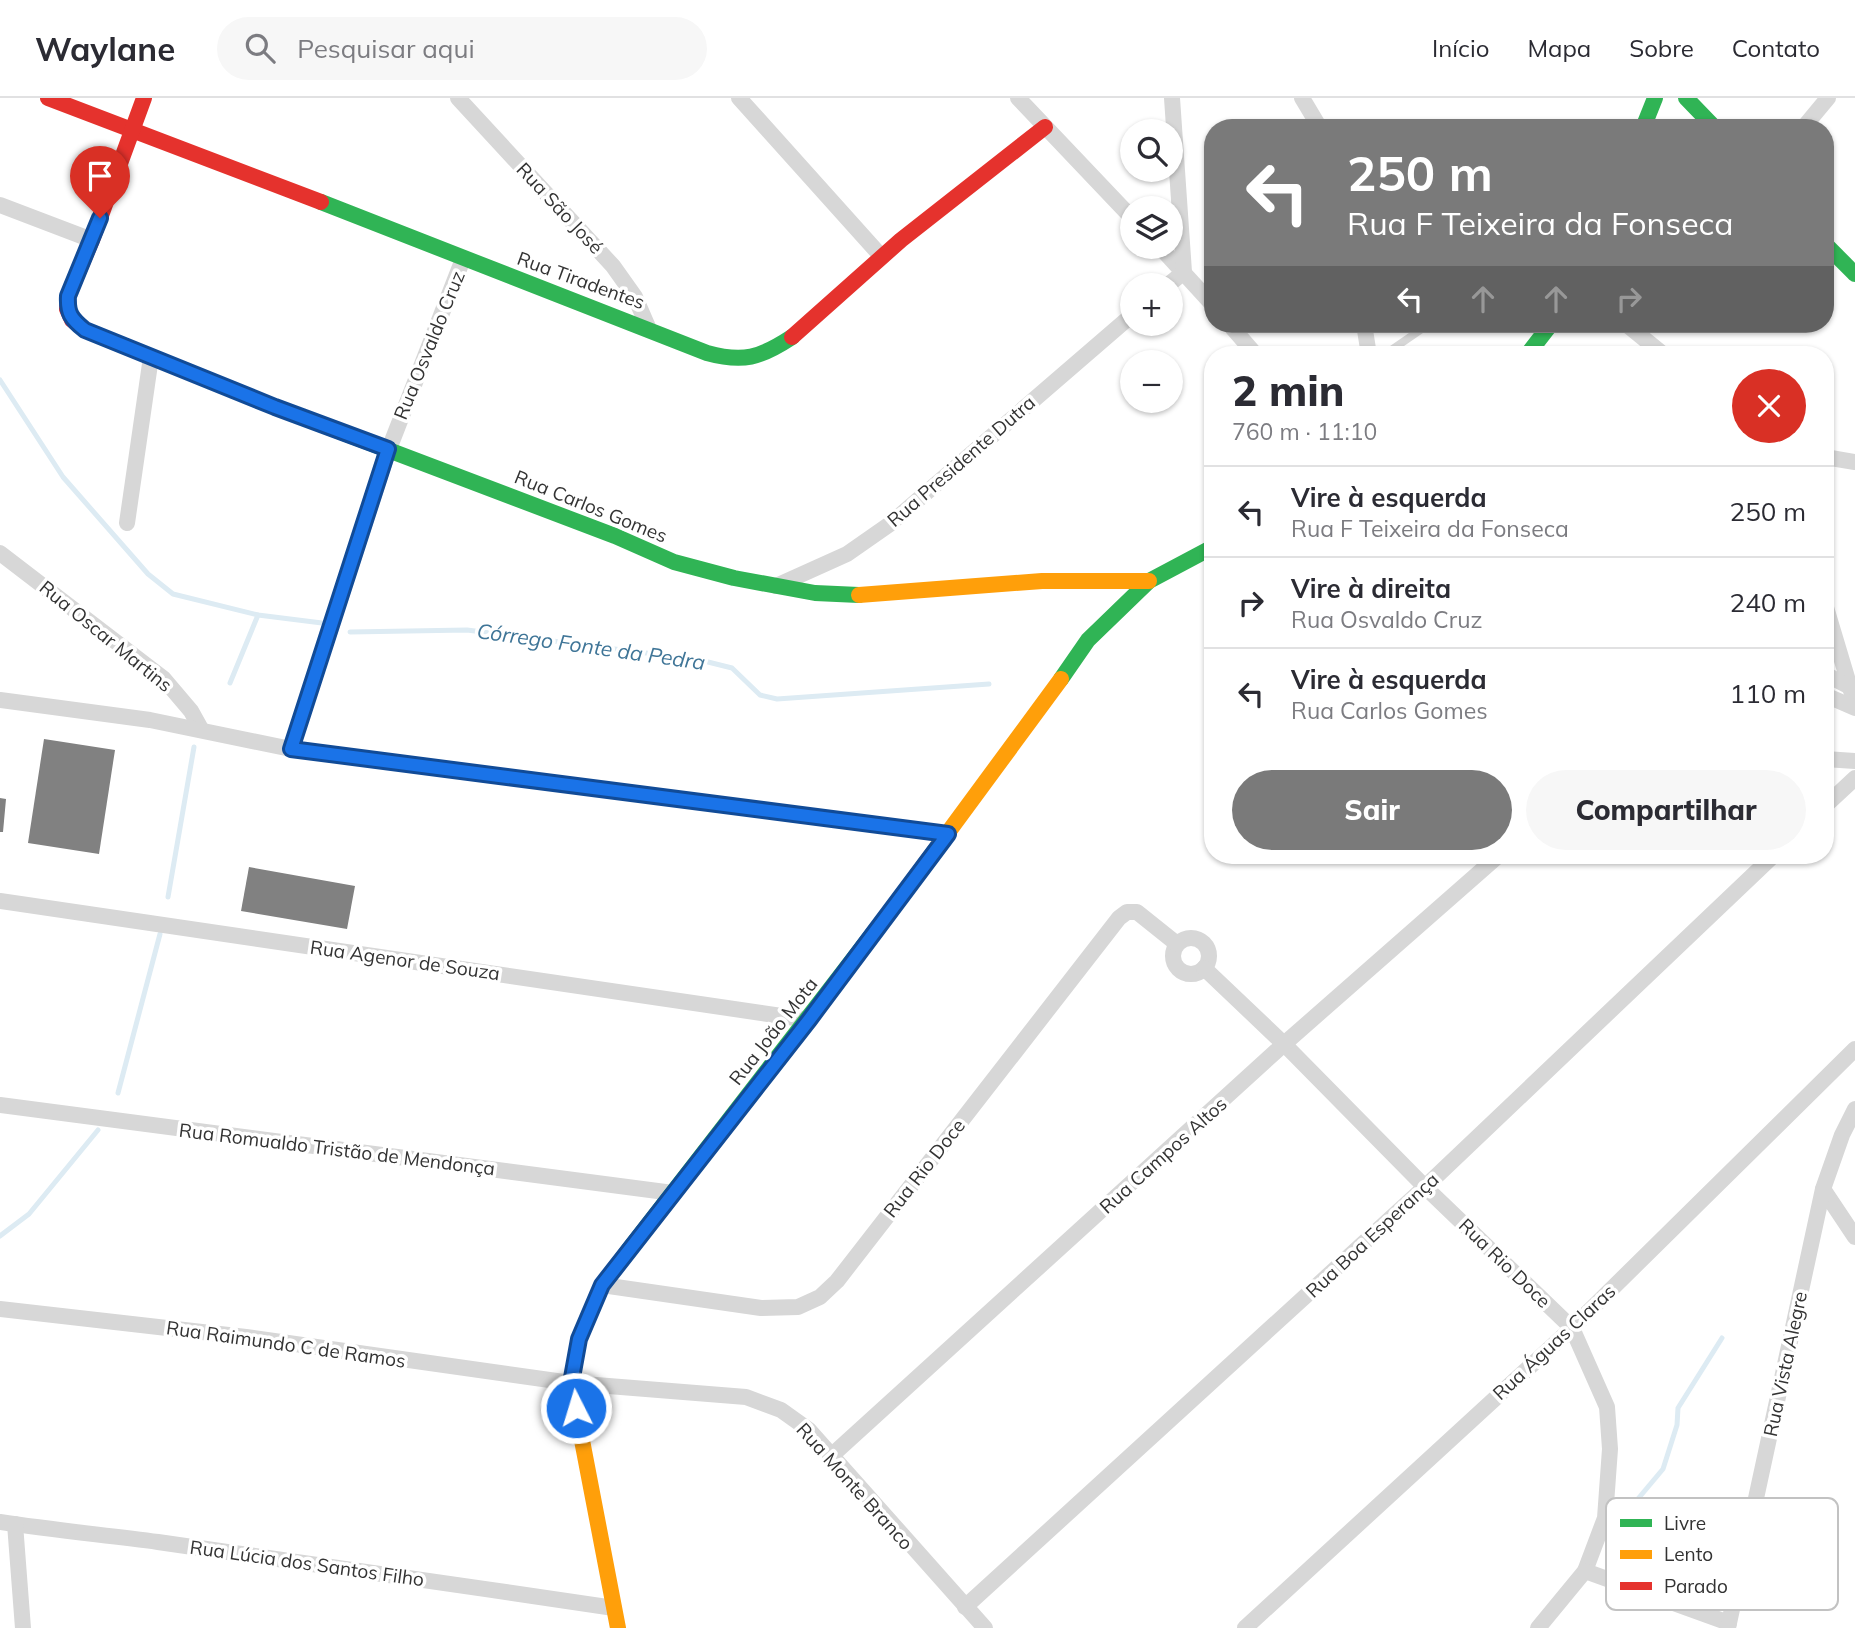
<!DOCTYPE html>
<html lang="pt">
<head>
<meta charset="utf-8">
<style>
	:root { --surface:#fff; --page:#f7f7f7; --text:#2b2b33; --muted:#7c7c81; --line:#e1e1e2; --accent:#7a7a7a }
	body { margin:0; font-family:Mulish,sans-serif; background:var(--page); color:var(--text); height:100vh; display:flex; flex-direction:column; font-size:26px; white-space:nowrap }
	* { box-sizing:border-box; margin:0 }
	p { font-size:23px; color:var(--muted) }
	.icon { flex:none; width:38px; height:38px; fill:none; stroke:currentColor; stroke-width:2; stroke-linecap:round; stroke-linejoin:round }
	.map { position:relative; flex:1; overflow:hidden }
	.side { position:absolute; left:1204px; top:248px; width:630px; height:518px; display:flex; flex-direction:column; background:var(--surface); border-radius:28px; box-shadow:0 2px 5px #0004 }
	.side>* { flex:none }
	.top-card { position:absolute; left:1204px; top:21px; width:630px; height:214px; border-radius:28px; box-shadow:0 2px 5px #0004; background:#7a7a7a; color:#fff; overflow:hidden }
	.controls { position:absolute; left:1120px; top:21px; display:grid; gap:14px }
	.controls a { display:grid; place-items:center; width:63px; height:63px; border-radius:50%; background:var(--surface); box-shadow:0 2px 5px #0004; font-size:35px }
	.pin { position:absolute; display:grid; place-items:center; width:60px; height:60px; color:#fff; margin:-72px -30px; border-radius:50% 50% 50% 0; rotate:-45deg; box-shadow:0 0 7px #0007 }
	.pin .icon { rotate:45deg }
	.me { position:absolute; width:77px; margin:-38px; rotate:355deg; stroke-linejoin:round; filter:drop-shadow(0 0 5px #0008) }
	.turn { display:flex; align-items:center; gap:24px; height:147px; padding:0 28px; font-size:32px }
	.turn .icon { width:91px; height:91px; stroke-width:2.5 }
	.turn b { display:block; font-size:49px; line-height:60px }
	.lanes { display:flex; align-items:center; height:66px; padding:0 28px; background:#0003; justify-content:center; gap:35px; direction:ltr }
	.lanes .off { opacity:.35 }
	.round { display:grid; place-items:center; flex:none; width:74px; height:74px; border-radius:37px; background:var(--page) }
	.headline { display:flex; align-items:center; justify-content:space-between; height:119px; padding:0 28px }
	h1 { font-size:42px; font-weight:800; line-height:52px }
	.cta { display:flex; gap:14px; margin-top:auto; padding:14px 28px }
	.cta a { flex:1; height:80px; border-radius:42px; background:var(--accent); color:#fff; font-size:28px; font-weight:800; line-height:80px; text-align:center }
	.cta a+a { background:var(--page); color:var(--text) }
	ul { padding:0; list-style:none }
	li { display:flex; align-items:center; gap:21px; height:91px; padding:0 28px; border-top:2px solid var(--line) }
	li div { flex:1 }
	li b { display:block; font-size:26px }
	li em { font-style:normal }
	header { display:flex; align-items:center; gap:42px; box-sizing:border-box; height:98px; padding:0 35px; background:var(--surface); border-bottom:2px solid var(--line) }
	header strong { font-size:33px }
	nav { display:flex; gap:38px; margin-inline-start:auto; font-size:24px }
	.search { width:490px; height:63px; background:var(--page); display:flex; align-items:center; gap:18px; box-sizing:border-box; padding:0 24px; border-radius:38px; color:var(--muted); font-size:26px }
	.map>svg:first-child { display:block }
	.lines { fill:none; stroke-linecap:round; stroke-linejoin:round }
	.stream { stroke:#ddebf3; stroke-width:5 }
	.building { fill:#818181 }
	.lane { stroke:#d7d7d7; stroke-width:8 }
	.street { stroke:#d7d7d7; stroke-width:16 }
	.fast { stroke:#30b455; stroke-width:16 }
	.slow { stroke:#ff9f0a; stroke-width:16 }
	.jam { stroke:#e5322d; stroke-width:16 }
	.route-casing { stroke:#114b97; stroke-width:18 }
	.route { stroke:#1a73e8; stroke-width:12 }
	.labels { text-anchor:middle; stroke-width:7; stroke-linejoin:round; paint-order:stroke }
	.street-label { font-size:19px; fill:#333; stroke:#fff }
	.water-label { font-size:21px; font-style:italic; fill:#3f7597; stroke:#fff }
	.key { fill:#fff; stroke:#c2c2c2; stroke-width:2 }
	.key-label { font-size:19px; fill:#333 }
</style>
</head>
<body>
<header>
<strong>Waylane</strong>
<div class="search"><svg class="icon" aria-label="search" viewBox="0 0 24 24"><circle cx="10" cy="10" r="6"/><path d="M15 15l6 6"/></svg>Pesquisar aqui</div>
<nav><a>Início</a><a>Mapa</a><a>Sobre</a><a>Contato</a></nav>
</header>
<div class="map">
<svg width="1855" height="1530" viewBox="0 0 1855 1530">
	<rect width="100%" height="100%" fill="#fff"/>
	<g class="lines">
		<g class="stream">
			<path d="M0,282l63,97 85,97 25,20 85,21 64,8"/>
			<path d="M350,534l117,-2 233,30 32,8 28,27 17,4 212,-15"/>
			<path d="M230,585l28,-68"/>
			<path d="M168,799l26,-150"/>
			<path d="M118,995l42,-159"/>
			<path d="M0,1138l29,-22 69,-84"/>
			<path d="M1622,1483l10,-42 5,-39 26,-31 14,-44 1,-17 44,-70"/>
		</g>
	</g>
	<g class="building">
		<path d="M44,641l71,11 -16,104 -71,-11z"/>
		<path d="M0,700l6,1 -3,33h-3z"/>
		<path d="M249,769l106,19 -8,43 -106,-18z"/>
	</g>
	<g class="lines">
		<path class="lane" d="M1384,257l45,-31"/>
		<g class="street">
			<path d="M458,0l155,168 22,31 13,30"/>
			<path d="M739,0l142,158"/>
			<path d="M1018,0l114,120"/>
			<path d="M1302,0l18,30"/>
			<path d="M1803,30l25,-30"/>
			<path d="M0,107l92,35"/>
			<path d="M1160,149l53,58"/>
			<path d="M1168,187l16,-13 -12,-174"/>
			<path d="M1229,226l27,31"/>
			<path d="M1364,226l5,31"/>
			<path d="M1626,226l38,31"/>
			<path d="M1825,359l30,5"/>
			<path d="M127,425l24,-166"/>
			<path d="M0,455l163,125 28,33 10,18"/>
			<path d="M776,488l71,-32 43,-30 242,-209"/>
			<path d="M1825,506l30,100"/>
			<path d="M1825,576l25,13"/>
			<path d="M1825,597l30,13"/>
			<path d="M0,602l150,20 141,29 658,85"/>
			<path d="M291,651l98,-300 74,-190"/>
			<path d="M1825,661l30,2"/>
			<path d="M1825,708l30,-28"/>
			<path d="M0,803l809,119"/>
			<circle cx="1191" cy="858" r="18"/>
			<path d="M1204,870l80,76 141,143 147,141 35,79 3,42 -5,69 -20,53 -47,57"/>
			<path d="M0,1007l673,88"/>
			<path d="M1823,1091l32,48"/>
			<path d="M602,1187l159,23 37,-1 22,-10 17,-16 282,-363 8,-6h10l40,32"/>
			<path d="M0,1211l246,28 325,46 175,14 35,13 28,20 176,198"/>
			<path d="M830,1359l454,-413 214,-188"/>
			<path d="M0,1424c52,8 105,13 158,20 151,22 304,43 456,66"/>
			<path d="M15,1426l8,104"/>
			<path d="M1585,1473l144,52 -1,5"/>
			<path d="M965,1509l460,-420 348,-331"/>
			<path d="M1729,1525l94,-434 19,-54 13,-26"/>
			<path d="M1245,1530l327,-300 283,-279"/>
		</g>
		<g class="fast">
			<path d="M1686,0l29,30"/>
			<path d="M1643,30l12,-30"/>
			<path d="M321,104l386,151c36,10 53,5 85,-16"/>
			<path d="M1825,146l30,30"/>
			<path d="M117,245l158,64 340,129 59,26 60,16 81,15 44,2"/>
			<path d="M1527,257l24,-31"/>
			<path d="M1061,581l27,-39 61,-59 64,-34"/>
			<path d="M627,1154l261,-338"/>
		</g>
		<g class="slow">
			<path d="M859,497l183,-14h107"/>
			<path d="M888,816l173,-235"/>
			<path d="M618,1530l-47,-245 8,-44 23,-54 25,-33"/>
		</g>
		<g class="jam">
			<path d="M48,0l273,104"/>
			<path d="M792,239l109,-97 144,-113"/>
			<path d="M117,245l-32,-13 -13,-10 -5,-11 1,-13 24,-56 52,-142"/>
		</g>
	</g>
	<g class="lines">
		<g class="route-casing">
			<path id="route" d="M100,120l-32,78c-1,17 3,23 17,34l190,77 113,42 -97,300 657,85 -139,186 -207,265 -23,54 -8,44 5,25"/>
		</g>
		<use href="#route" class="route"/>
	</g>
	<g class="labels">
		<g class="street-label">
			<text transform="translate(560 110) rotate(47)" y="7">Rua São José</text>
			<text transform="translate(581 182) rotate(20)" y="7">Rua Tiradentes</text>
			<text transform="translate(429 247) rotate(-68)" y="7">Rua Osvaldo Cruz</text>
			<text transform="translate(961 363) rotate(-41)" y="7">Rua Presidente Dutra</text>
			<text transform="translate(591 408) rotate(22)" y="7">Rua Carlos Gomes</text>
			<text transform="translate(106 538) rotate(39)" y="7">Rua Oscar Martins</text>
			<text transform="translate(405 862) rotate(8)" y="7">Rua Agenor de Souza</text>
			<text transform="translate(773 933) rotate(-52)" y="7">Rua João Mota</text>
			<text transform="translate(337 1051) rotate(7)" y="7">Rua Romualdo Tristão de Mendonça</text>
			<text transform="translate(1163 1057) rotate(-42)" y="7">Rua Campos Altos</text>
			<text transform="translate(924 1070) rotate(-52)" y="7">Rua Rio Doce</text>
			<text transform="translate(1372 1137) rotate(-43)" y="7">Rua Boa Esperança</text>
			<text transform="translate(1505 1165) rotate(44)" y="7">Rua Rio Doce</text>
			<text transform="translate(1554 1244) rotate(-43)" y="7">Rua Águas Claras</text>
			<text transform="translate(286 1246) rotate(8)" y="7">Rua Raimundo C de Ramos</text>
			<text transform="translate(1785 1266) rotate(-78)" y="7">Rua Vista Alegre</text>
			<text transform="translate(855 1388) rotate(48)" y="7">Rua Monte Branco</text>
			<text transform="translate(307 1465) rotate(8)" y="7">Rua Lúcia dos Santos Filho</text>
		</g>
		<g class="water-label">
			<text transform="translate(591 549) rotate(8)" y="7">Córrego Fonte da Pedra</text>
		</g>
	</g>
	<rect x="1606" y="1400" width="232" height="112" rx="10" class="key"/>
	<rect x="1620" y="1421" width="32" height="8" fill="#30b455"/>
	<rect x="1620" y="1452" width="32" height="9" fill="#ff9f0a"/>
	<rect x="1620" y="1484" width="32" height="8" fill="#e5322d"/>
	<g class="key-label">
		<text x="1664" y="1432">Livre</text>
		<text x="1664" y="1463">Lento</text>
		<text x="1664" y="1495">Parado</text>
	</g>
</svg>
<div class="controls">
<a><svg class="icon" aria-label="search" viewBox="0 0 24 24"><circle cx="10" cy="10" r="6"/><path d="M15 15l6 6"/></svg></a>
<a><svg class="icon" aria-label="layers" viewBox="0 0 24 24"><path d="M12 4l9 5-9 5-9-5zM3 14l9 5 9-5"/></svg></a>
<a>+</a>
<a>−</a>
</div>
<div class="pin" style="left:100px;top:120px;background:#d93025"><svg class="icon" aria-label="arrive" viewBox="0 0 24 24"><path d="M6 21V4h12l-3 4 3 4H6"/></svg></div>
<svg class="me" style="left:576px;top:1310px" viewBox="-20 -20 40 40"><circle r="17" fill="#1a73e8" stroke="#fff" stroke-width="3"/><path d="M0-11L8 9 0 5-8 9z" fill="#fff"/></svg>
<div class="top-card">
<div class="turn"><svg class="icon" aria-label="left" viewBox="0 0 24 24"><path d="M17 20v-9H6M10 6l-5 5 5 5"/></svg><div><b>250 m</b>Rua F Teixeira da Fonseca</div></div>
<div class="lanes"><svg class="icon" aria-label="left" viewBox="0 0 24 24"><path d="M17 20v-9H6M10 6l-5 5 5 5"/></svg><svg class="icon off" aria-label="ahead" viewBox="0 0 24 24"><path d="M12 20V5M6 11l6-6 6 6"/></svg><svg class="icon off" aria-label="ahead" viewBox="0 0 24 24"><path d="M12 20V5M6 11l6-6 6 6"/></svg><svg class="icon off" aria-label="right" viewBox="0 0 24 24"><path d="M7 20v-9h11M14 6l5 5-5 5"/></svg></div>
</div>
<section class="side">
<div class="headline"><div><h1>2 min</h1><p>760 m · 11:10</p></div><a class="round" style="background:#d93025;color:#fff"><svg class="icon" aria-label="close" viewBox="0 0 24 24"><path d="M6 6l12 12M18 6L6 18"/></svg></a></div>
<ul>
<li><svg class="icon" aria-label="left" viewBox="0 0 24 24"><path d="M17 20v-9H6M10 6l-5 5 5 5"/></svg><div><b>Vire à esquerda</b><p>Rua F Teixeira da Fonseca</p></div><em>250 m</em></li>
<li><svg class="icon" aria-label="right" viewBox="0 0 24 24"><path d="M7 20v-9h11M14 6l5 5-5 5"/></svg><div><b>Vire à direita</b><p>Rua Osvaldo Cruz</p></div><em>240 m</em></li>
<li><svg class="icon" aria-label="left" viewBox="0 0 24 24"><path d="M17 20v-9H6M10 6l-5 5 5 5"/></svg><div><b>Vire à esquerda</b><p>Rua Carlos Gomes</p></div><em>110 m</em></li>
</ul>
<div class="cta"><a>Sair</a><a>Compartilhar</a></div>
</section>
</div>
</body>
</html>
